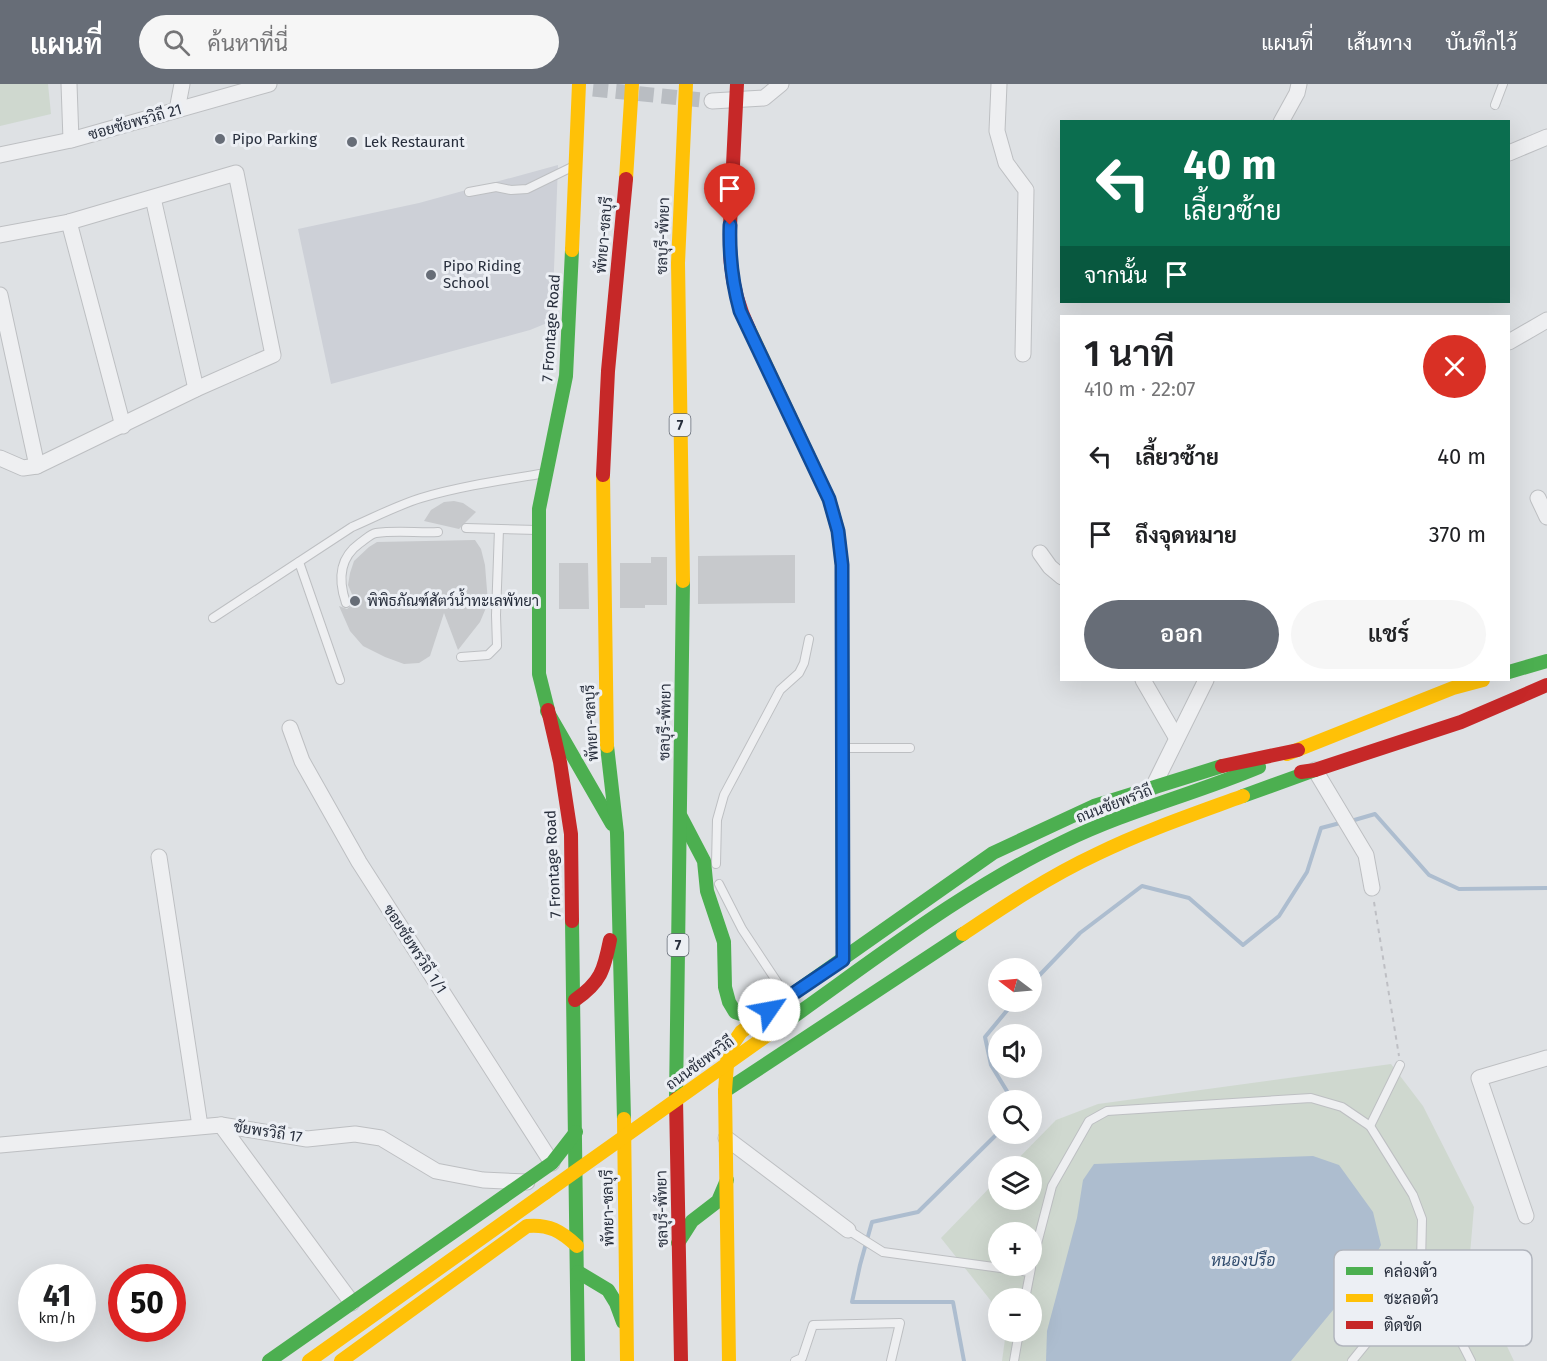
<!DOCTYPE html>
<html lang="th">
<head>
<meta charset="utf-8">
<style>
	:root { --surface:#fff; --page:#f6f6f6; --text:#202124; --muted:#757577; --accent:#676d77 }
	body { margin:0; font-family:"Fira Sans",Sarabun,sans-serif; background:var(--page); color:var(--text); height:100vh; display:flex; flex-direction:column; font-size:22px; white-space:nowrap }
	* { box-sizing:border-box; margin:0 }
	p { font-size:20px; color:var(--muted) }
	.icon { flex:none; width:33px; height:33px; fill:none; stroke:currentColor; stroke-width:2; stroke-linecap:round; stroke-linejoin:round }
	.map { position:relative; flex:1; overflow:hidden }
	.side { position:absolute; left:1060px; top:231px; width:450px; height:366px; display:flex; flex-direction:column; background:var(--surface); border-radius:0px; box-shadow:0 6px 24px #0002 }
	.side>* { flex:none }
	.guide { position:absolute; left:1060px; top:36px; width:450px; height:183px; border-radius:0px; box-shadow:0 6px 24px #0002; background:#0b6e4f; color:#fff; overflow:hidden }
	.needle { width:39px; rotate:286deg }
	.tools { position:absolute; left:988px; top:874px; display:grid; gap:12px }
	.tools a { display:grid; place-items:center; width:54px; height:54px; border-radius:50%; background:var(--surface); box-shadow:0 6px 24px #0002; font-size:30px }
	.speed { position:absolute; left:18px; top:1180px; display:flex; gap:12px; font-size:30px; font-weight:700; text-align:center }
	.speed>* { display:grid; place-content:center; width:78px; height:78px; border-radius:50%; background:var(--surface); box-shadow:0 6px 24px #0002; line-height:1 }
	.speed small { font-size:15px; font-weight:400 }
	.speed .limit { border:9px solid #d22; background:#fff; color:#111 }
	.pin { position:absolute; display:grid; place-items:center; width:51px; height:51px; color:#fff; margin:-62px -26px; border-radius:50% 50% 50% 0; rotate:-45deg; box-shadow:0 0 6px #0007 }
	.pin .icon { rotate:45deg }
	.me { position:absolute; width:66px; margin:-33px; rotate:57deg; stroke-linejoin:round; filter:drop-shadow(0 0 4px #0008) }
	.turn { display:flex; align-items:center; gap:21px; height:126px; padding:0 24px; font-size:27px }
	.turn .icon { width:78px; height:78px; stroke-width:2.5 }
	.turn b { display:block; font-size:42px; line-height:51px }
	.then { display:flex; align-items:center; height:57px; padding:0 24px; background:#0003; gap:12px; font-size:22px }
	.round { display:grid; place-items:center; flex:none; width:63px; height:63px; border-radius:32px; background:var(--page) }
	.head { display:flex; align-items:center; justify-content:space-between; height:102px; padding:0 24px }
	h1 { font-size:36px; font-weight:600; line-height:45px }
	.button { display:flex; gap:12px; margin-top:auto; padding:12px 24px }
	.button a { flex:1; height:69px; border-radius:36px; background:var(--accent); color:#fff; font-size:24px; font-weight:600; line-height:69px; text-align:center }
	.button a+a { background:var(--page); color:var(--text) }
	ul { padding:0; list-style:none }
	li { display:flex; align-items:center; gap:18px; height:78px; padding:0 24px }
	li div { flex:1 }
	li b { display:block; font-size:22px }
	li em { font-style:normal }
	header { display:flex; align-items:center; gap:36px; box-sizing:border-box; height:84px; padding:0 30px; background:var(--accent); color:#fff }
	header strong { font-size:28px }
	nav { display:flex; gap:33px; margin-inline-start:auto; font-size:21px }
	.search { width:420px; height:54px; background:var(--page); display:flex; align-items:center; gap:15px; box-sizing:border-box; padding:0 21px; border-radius:33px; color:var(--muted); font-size:22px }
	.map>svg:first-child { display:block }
	.built { fill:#cdd0d7 }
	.green { fill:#cfd8cf; fill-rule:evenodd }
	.water { fill:#adbdcf }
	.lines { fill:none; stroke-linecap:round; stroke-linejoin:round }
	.stream { stroke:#adbdcf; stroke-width:4 }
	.building { fill:#c7c9cc }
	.street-tunnel { stroke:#b9bdc2; stroke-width:15; stroke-dasharray:15 8; stroke-linecap:butt }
	.lane-casing { stroke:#bdbfc2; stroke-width:10 }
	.street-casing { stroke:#bdbfc2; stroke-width:17 }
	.path { stroke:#bebfc4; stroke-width:2; stroke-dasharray:4.5 4.5; stroke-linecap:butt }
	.lane { stroke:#eeeff1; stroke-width:8 }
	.street { stroke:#eeeff1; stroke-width:15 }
	.fast { stroke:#4caf50; stroke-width:14 }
	.slow { stroke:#ffc107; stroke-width:14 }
	.jam { stroke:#c62828; stroke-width:14 }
	.slow-bridge { stroke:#ffc107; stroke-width:14 }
	.route-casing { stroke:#114b97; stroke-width:15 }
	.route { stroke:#1a73e8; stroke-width:10 }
	.poi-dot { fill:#676d77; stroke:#eceff4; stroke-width:2 }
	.labels { text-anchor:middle; stroke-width:6; stroke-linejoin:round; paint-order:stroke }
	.shield { fill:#eceff4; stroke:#626873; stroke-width:1.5 }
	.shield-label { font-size:14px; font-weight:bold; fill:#272e3c }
	.street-label { font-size:15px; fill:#272e3c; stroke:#eceff4 }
	.poi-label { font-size:15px; fill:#272e3c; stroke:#eceff4; text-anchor:start }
	.water-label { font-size:16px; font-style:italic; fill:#324d6e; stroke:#eceff4 }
	.key { fill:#eceff4; stroke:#b1b5bd; stroke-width:1.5 }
	.key-label { font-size:16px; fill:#272e3c }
</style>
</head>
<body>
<header>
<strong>แผนที่</strong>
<div class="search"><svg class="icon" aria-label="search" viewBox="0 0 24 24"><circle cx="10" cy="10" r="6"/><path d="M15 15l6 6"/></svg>ค้นหาที่นี่</div>
<nav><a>แผนที่</a><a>เส้นทาง</a><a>บันทึกไว้</a></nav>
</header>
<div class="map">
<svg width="1547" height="1277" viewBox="0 0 1547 1277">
	<rect width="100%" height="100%" fill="#dee1e4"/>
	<path class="built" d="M558,81l-6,156 -22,9 -199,54 -33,-155 121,-26z"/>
	<g class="green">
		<path d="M0,0h48l3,30 -51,12z"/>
		<path d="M1391,980l32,42 51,101 -5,59 45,95h-512l4,-29h26v-33h-33v12l-58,-73 58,-60v22h33v-33h-22l46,-47 42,-16zM999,1149h33v33h-33z"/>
	</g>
	<path class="water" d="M1313,1072l26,9 34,47 8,33 -10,19 -80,97h-245l1,-30 30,-113 6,-38 11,-16z"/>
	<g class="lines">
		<g class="stream">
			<path d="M1351,737l24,-7 54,61 30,14 88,-1"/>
			<path d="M1032,899l48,-50 62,-47 47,12 54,47 36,-29 28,-44 14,-44 23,-6"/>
			<path d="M1013,1017l-22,-36 -6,-28 29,-35"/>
			<path d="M964,1277l-11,-59h-101l8,-37 12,-43 46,-10 81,-80"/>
		</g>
	</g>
	<g class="building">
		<path d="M454,417l9,2 13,9 -17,17 -35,-8 7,-11 13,-8z"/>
		<path d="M475,456l6,9 4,16 3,38 -8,19 -22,28 -14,-37 -14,43 -11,7 -15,1 -19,-7 -22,-11 -13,-15 -11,-25 8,3 5,-4 -1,-5 3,-1 -6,-14 2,-12 4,-12 15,-14 8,-5z"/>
		<path d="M795,471v48l-97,1v-48z"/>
		<path d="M651,473h16v48h-22v3h-25v-45h31z"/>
		<path d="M559,479h29l1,46h-30z"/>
	</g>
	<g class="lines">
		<path class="street-tunnel" d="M593,5l119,12"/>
		<g class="lane-casing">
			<g id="lane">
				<path d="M1495,21l8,-21"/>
				<path d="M469,108l27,-5 15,3 16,-1 45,-22"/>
				<path d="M466,444l71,2"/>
				<path d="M299,478l41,118"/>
				<path d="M346,519c-8,-23 -7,-45 14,-60 5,-3 10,-9 16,-10 20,-3 43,0 62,-1"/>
				<path d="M213,534l139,-91c23,-10 46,-22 69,-29 40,-12 83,-18 125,-25"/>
				<path d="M461,573l27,-2 9,-9 -1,-31 3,-86"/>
				<path d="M845,664h65"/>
				<path d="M716,780l1,-44 7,-25 56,-105 19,-17 5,-10 5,-24"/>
				<path d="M719,800l23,45 45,68"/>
				<path d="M1370,1042l30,-61"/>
				<path d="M848,1146l35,22 147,20"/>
				<path d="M1032,1179l20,-77 37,-65 18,-10 204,-13 31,9 28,19 43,69 9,24 -1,44 -17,34 -52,64"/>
				<path d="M1421,1179l50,98"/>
				<path d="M1025,1215l6,-31"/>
				<path d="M795,1277l7,-3 11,-33 87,-2 -9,38"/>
				<path d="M1014,1277l5,-29"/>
			</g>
		</g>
		<g class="street-casing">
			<g id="street">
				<path d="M69,0l2,56"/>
				<path d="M999,0l-2,47 9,32 20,27 -3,164"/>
				<path d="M712,17l52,-3 17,-14"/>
				<path d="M177,26l5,-26"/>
				<path d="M1281,38l16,-29 2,-9"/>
				<path d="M1509,69l38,-16"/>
				<path d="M0,71l71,-15 198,-56"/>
				<path d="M153,114l43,191"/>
				<path d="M69,138l54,204"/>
				<path d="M0,151l69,-13 167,-49 37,182 -77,34 -159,77 -14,2 -23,-10"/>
				<path d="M0,211l37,171"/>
				<path d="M1509,258l38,-22"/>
				<path d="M1538,414l9,19"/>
				<path d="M1040,469l10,14 12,10"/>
				<path d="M1143,596l33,57"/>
				<path d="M290,644l12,33 57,101 193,301"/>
				<path d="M1315,686l51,85 6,33"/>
				<path d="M1153,703l53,-107"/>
				<path d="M159,773l41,269"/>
				<path d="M221,1041l131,178"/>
				<path d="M726,1054l122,92"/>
				<path d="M0,1061l221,-20 86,14 48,-5 26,4 55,33 47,9 44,2"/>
				<path d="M1526,1132l-47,-138 68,-20"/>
			</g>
		</g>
		<path class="path" d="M1374,818l25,154"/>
		<use href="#lane" class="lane"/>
		<use href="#street" class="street"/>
		<g class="fast">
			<path d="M842,531l1,345"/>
			<path d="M1509,588l38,-11"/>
			<path d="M548,626l-9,-36v-165l27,-133 6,-126"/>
			<path d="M547,627l65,113"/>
			<path d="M607,662l10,87 7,286"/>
			<path d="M1243,712l72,-26"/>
			<path d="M681,733l23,44 3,30 17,51 1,45 4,15 6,10 12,4 22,-6"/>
			<path d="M572,837l6,440"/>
			<path d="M794,909l199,-140 101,-47 128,-40"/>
			<path d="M776,945c93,-65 184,-138 287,-187 63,-31 132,-48 196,-75"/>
			<path d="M725,1007l238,-157"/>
			<path d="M676,1015l7,-518"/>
			<path d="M678,1159l14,-22 26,-20 9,-21"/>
			<path d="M578,1188l30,18 8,13 7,19"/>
			<path d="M269,1277l283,-198 24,-31"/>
		</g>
		<g class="slow">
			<path d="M626,95l6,-95"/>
			<path d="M572,166l7,-166"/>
			<path d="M749,245l80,170 9,32 4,34v50"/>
			<path d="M603,391l4,271"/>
			<path d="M683,497l-5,-318 8,-179"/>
			<path d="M1287,670l166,-66 30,-8"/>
			<path d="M963,850c43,-29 87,-58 134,-80 47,-23 97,-40 146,-58"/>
			<path d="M624,1035l3,242"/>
			<path d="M309,1277l236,-168"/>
			<path d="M341,1277l186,-135c22,-2 34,5 50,20"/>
			<path d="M729,1277l-4,-270 3,-40 13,-19 53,-39"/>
		</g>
		<g class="jam">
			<path d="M737,0c-2,34 -3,67 -5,101 -3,53 -7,94 17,144"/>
			<path d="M603,391l5,-104 18,-192"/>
			<path d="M548,626l12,52 11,72 1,87"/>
			<path d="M1222,682l76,-16"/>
			<path d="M1301,688l14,-2 146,-48 86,-37"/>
			<path d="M575,916c26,-18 29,-30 35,-60"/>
			<path d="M676,1015l5,262"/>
		</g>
		<path class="slow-bridge" d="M545,1109l231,-164"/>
	</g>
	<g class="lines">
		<g class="route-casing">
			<path id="route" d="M730,141c-1,30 2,57 10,86l89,188 9,32 4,34 1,395 -74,50"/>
		</g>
		<use href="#route" class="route"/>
	</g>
	<g class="poi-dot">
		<circle cx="220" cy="55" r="6"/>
		<circle cx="352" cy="58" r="6"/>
		<circle cx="431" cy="191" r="6"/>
		<circle cx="355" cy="517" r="6"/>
	</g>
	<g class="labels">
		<g class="shield">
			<rect x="669.5" y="330" width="21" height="22" rx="4.5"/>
			<rect x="667.5" y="850" width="21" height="22" rx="4.5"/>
		</g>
		<g class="shield-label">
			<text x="680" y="346">7</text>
			<text x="678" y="866">7</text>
		</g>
		<g class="street-label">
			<text transform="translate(135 38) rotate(-16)" y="5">ซอยชัยพรวิถี 21</text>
			<text transform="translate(604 151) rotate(-85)" y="5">พัทยา-ชลบุรี</text>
			<text transform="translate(663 152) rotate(-88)" y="5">ชลบุรี-พัทยา</text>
			<text transform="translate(551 244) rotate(-86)" y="5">7 Frontage Road</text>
			<text transform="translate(665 638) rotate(-89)" y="5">ชลบุรี-พัทยา</text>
			<text transform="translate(591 639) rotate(-93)" y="5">พัทยา-ชลบุรี</text>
			<text transform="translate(1114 720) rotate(-21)" y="5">ถนนชัยพรวิถี</text>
			<text transform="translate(553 780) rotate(-93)" y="5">7 Frontage Road</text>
			<text transform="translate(415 865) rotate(57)" y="5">ซอยชัยพรวิถี 1/1</text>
			<text transform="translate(700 979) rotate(-36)" y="5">ถนนชัยพรวิถี</text>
			<text transform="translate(268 1048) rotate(9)" y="5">ชัยพรวิถี 17</text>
			<text transform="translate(608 1124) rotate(-91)" y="5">พัทยา-ชลบุรี</text>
			<text transform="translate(662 1125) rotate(-91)" y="5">ชลบุรี-พัทยา</text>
		</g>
		<g class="poi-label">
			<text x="232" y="60">Pipo Parking</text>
			<text x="364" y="63">Lek Restaurant</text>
			<text x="443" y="187">Pipo Riding<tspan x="443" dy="17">School</tspan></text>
			<text x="367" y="522">พิพิธภัณฑ์สัตว์น้ำทะเลพัทยา</text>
		</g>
		<g class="water-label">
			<text x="1243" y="1182">หนองปรือ</text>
		</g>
	</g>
	<rect x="1334" y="1166" width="198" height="96" rx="9" class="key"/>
	<rect x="1346" y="1183" width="27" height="8" fill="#4caf50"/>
	<rect x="1346" y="1210" width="27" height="8" fill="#ffc107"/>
	<rect x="1346" y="1237" width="27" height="8" fill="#c62828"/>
	<g class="key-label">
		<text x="1384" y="1193">คล่องตัว</text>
		<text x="1384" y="1220">ชะลอตัว</text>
		<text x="1384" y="1247">ติดขัด</text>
	</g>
</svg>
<div class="tools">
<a><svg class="needle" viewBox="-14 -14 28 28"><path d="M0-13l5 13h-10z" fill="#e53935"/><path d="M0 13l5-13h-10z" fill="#757577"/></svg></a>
<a><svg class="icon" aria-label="sound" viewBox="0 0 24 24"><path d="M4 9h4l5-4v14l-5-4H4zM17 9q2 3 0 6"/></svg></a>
<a><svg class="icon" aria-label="search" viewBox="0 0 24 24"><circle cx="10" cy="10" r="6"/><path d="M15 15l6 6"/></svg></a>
<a><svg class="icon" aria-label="layers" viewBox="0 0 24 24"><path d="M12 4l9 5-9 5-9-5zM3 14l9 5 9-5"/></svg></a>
<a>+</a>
<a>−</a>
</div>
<div class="speed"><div>41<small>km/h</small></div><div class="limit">50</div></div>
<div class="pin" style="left:730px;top:141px;background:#d93025"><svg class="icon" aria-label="arrive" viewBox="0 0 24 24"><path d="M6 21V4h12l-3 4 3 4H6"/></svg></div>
<svg class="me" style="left:769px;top:926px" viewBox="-20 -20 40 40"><circle r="19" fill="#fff"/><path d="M0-13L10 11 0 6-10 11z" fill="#1a73e8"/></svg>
<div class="guide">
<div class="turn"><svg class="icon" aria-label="left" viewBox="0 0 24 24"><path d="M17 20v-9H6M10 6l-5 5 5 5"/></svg><div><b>40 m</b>เลี้ยวซ้าย</div></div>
<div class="then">จากนั้น<svg class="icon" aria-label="arrive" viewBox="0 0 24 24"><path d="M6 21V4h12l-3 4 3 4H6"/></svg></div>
</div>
<section class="side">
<div class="head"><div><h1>1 นาที</h1><p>410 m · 22:07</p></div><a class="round" style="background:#d93025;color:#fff"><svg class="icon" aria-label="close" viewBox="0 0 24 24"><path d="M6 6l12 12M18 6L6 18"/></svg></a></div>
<ul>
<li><svg class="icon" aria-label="left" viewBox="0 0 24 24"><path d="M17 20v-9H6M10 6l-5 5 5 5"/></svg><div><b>เลี้ยวซ้าย</b></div><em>40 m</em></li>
<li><svg class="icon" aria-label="arrive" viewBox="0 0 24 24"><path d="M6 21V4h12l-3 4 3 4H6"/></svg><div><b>ถึงจุดหมาย</b></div><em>370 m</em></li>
</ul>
<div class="button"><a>ออก</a><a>แชร์</a></div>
</section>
</div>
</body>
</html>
